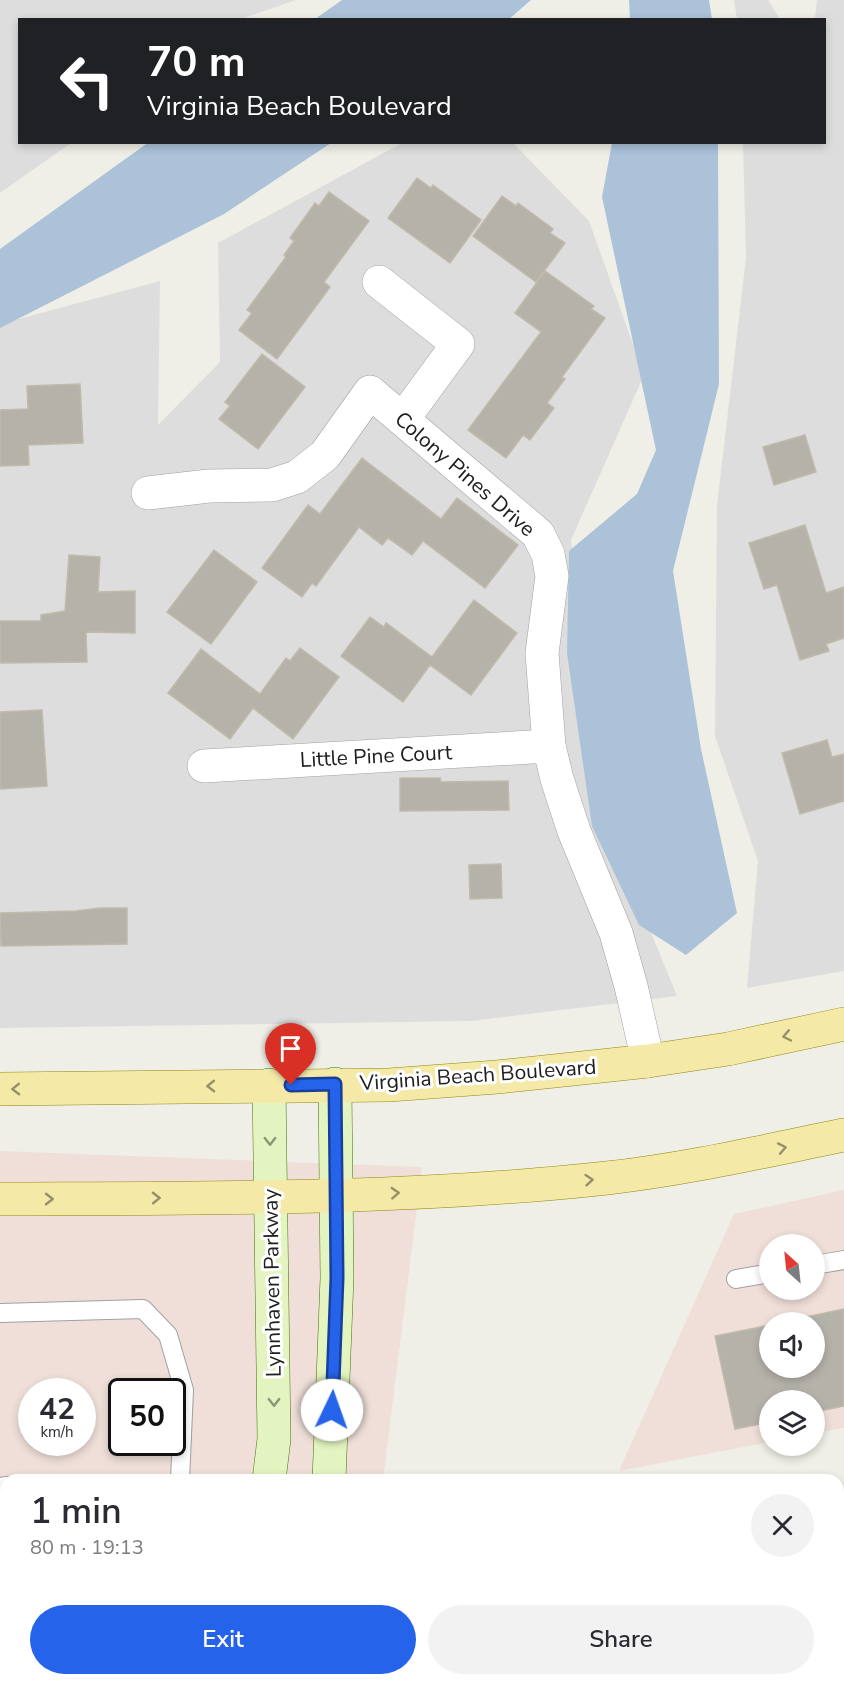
<!DOCTYPE html>
<html lang="en">
<head>
<meta charset="utf-8">
<style>
	:root { --surface:#fff; --page:#f2f2f3; --text:#2b2b33; --muted:#7c7c81; --accent:#2563eb }
	body { margin:0; font-family:"Nunito Sans",sans-serif; background:var(--page); color:var(--text); height:100vh; display:flex; flex-direction:column; font-size:22px; white-space:nowrap }
	* { box-sizing:border-box; margin:0 }
	p { font-size:20px; color:var(--muted) }
	.icon { flex:none; width:33px; height:33px; fill:none; stroke:currentColor; stroke-width:2; stroke-linecap:round; stroke-linejoin:round }
	.map { position:relative; flex:1; overflow:hidden }
	.details { position:absolute; left:0px; top:1474px; width:844px; height:212px; display:flex; flex-direction:column; background:var(--surface); border-radius:18px 18px 0 0; box-shadow:0 3px 9px #0003 }
	.details>* { flex:none }
	.hud { position:absolute; left:18px; top:18px; width:808px; height:126px; border-radius:0px; box-shadow:0 3px 9px #0003; background:#202124; color:#fff; overflow:hidden }
	.needle { width:39px; rotate:333deg }
	.tools { position:absolute; left:759px; top:1234px; display:grid; gap:12px }
	.tools a { display:grid; place-items:center; width:66px; height:66px; border-radius:50%; background:var(--surface); box-shadow:0 3px 9px #0003; font-size:30px }
	.speed { position:absolute; left:18px; top:1378px; display:flex; gap:12px; font-size:30px; font-weight:700; text-align:center }
	.speed>* { display:grid; place-content:center; width:78px; height:78px; border-radius:50%; background:var(--surface); box-shadow:0 3px 9px #0003; line-height:1 }
	.speed small { font-size:15px; font-weight:400 }
	.speed .limit { border:3px solid #111; border-radius:9px; background:#fff; color:#111 }
	.pin { position:absolute; display:grid; place-items:center; width:51px; height:51px; color:#fff; margin:-62px -26px; border-radius:50% 50% 50% 0; rotate:-45deg; box-shadow:0 0 6px #0007 }
	.pin .icon { rotate:45deg }
	.me { position:absolute; width:66px; margin:-33px; rotate:3deg; stroke-linejoin:round; filter:drop-shadow(0 0 4px #0008) }
	.turn { display:flex; align-items:center; gap:21px; height:126px; padding:0 30px; font-size:27px }
	.turn .icon { width:78px; height:78px; stroke-width:2.5 }
	.turn b { display:block; font-size:42px; line-height:51px }
	.round { display:grid; place-items:center; flex:none; width:63px; height:63px; border-radius:32px; background:var(--page) }
	.overview { display:flex; align-items:center; justify-content:space-between; height:102px; padding:0 30px }
	h1 { font-size:36px; font-weight:600; line-height:45px }
	.primary-button { display:flex; gap:12px; margin-top:auto; padding:12px 30px }
	.primary-button a { flex:1; height:69px; border-radius:36px; background:var(--accent); color:#fff; font-size:24px; font-weight:600; line-height:69px; text-align:center }
	.primary-button a+a { background:var(--page); color:var(--text) }
	.map>svg:first-child { display:block }
	.residential { fill:#dedddd }
	.commercial { fill:#efdfd8; fill-rule:evenodd }
	.water { fill:#abc2d9 }
	.building { fill:#b5b2aa; stroke:#c0baab; stroke-width:1.5 }
	.lines { fill:none; stroke-linecap:round; stroke-linejoin:round }
	.lane-casing { stroke:#a1a1a1; stroke-width:20 }
	.street-casing { stroke:#a1a1a1; stroke-width:34 }
	.secondary-casing { stroke:#496f0e; stroke-width:34 }
	.primary-casing { stroke:#8f890d; stroke-width:34 }
	.lane { stroke:#fff; stroke-width:18 }
	.street { stroke:#fff; stroke-width:33 }
	.secondary { stroke:#e3f4c0; stroke-width:33 }
	.primary { stroke:#f4e9a7; stroke-width:33 }
	.oneway { stroke:#958f6a }
	.oneway2 { stroke:#8b9578 }
	.route-casing { stroke:#184099; stroke-width:15 }
	.route { stroke:#2563eb; stroke-width:10 }
	.labels { text-anchor:middle; stroke-width:6; stroke-linejoin:round; paint-order:stroke }
	.street-label { font-size:21px; fill:#202020; stroke:#fff }
</style>
</head>
<body>
<div class="map">
<svg width="844" height="1685" viewBox="0 0 844 1685">
	<rect width="100%" height="100%" fill="#efefe7"/>
	<g class="residential">
		<path d="M0,0h296l-55,19 -221,1v122l51,1 -71,50z"/>
		<path d="M734,0h34l12,19h-43z"/>
		<path d="M817,0h27v971l-97,17 11,-127 -43,-125 2,-231 29,-247 -3,-115 82,-1v-122l-10,-1z"/>
		<path d="M402,143h111l76,78 55,154 -73,165 38,290 68,166 -206,25 -471,7v-704l160,-43 -2,144 62,-63 -2,-119z"/>
	</g>
	<g class="commercial">
		<path d="M0,1151l422,16 -39,313h-377v200h351v5h-357zM32,1392h50v51h-50zM122,1392h50v51h-50z"/>
		<path d="M844,1190v238l-29,5 -1,-32h-44l-1,41 -150,29 115,-257zM770,1245h44v45h-44zM770,1323h44v45h-44z"/>
	</g>
	<g class="water">
		<path d="M342,0h189l-22,19h-194z"/>
		<path d="M629,0h80l3,19h-82z"/>
		<path d="M149,142l182,1 -107,71 -224,114v-79z"/>
		<path d="M612,143h106l1,241 -46,187 28,178 36,164 -51,42 -47,-30 -47,-99 -25,-173 2,-102 68,-57 19,-44 -54,-253z"/>
	</g>
	<g class="building">
		<path d="M417,178l14,10 2,-3 48,35 -31,43 -62,-45z"/>
		<path d="M329,192l40,29 -45,61 6,5 -53,72 -38,-29 13,-17 -5,-3 39,-53 -2,-2 10,-14 -4,-3 25,-35 4,3z"/>
		<path d="M502,196l14,10 2,-3 35,26 -3,4 15,10 -29,39 -63,-46z"/>
		<path d="M545,271l49,35 -3,3 14,9 -43,59 3,2 -18,24 7,5 -24,32 -7,-5 -17,23 -38,-28 73,-98 -26,-19z"/>
		<path d="M262,354l43,33 -47,62 -39,-30 11,-13 -5,-4z"/>
		<path d="M80,384l3,59 -55,2 1,20 -29,1v-56l28,-1 -1,-23z"/>
		<path d="M805,435l11,37 -42,13 -11,-38z"/>
		<path d="M362,458l79,61 16,-21 61,47 -33,43 -62,-47 -11,14 -24,-17 -6,7 -23,-18 -43,59 -4,-3 -10,14 -40,-29 46,-63 12,9z"/>
		<path d="M805,525l21,68 18,-6v51l-18,6 3,7 -29,9 -23,-75 -13,4 -15,-46z"/>
		<path d="M214,550l43,32 -46,62 -44,-32z"/>
		<path d="M69,555l31,2 -2,35 37,-1v42l-49,-1 1,30 -87,1v-42h41v-6l24,-4z"/>
		<path d="M474,600l43,33 -46,62 -41,-30 -27,37 -62,-46 29,-39 14,10 2,-4 46,34z"/>
		<path d="M300,648l39,29 -46,62 -40,-31 -23,31 -62,-46 33,-44 59,45 26,-36 4,3z"/>
		<path d="M42,710l5,76 -47,3v-77z"/>
		<path d="M827,740l5,17 12,-3v47l-44,13 -18,-61z"/>
		<path d="M400,778h40l1,4 67,-1 1,29 -109,1z"/>
		<path d="M501,864l1,34 -32,1 -1,-34z"/>
		<path d="M100,908h27v36l-126,2 -1,-33 76,-2z"/>
		<path d="M844,1309v97l-30,6v-11h-44v21l-35,7 -20,-93 55,-11v43h44v-45h-36z"/>
	</g>
	<g class="lines">
		<g class="lane-casing">
			<g id="lane">
				<path d="M814,1265l30,-5"/>
				<path d="M736,1279l34,-6"/>
				<path d="M0,1313l143,-4 25,26 16,55 -4,90"/>
				<path d="M0,1487l6,-1"/>
				<path d="M179,1680v5"/>
			</g>
		</g>
		<g class="street-casing">
			<g id="street">
				<path d="M379,282l79,62 -55,75"/>
				<path d="M148,493l61,-7 63,-1 25,-8 28,-22 45,-63 168,142 10,20 4,22 -10,77 7,93 8,33 17,52 42,102 15,53 17,75"/>
				<path d="M204,766l345,-20"/>
			</g>
		</g>
		<g class="secondary-casing">
			<g id="secondary">
				<path d="M269,1480l5,-41 -5,-354"/>
				<path d="M329,1480l8,-202 -2,-194"/>
				<path d="M242,1685l1,-5"/>
				<path d="M310,1685l1,-5"/>
			</g>
		</g>
		<g class="primary-casing">
			<g id="primary">
				<path d="M0,1089l389,-4 108,-8 151,-16 80,-12 116,-25"/>
				<path d="M0,1199c202,-1 406,1 607,-21 80,-9 158,-27 237,-43"/>
			</g>
		</g>
		<use href="#lane" class="lane"/>
		<use href="#street" class="street"/>
		<use href="#secondary" class="secondary"/>
		<use href="#primary" class="primary"/>
	</g>
	<defs><path id="oneway-chevron" d="M-2-3.5L2.5 0L-2 3.5" fill="none" stroke-width="1.6" stroke-linecap="round" stroke-linejoin="round" transform="scale(1.5)"/></defs>
	<g class="oneway">
		<use href="#oneway-chevron" transform="translate(787 1036) rotate(168)"/>
		<use href="#oneway-chevron" transform="translate(211 1086) rotate(179)"/>
		<use href="#oneway-chevron" transform="translate(16 1089) rotate(179)"/>
		<use href="#oneway-chevron" transform="translate(782 1148) rotate(-11)"/>
		<use href="#oneway-chevron" transform="translate(589 1180) rotate(-5)"/>
		<use href="#oneway-chevron" transform="translate(395 1193) rotate(-3)"/>
		<use href="#oneway-chevron" transform="translate(156 1198) rotate(-1)"/>
		<use href="#oneway-chevron" transform="translate(49 1199)"/>
	</g>
	<g class="oneway2">
		<use href="#oneway-chevron" transform="translate(270 1141) rotate(89)"/>
		<use href="#oneway-chevron" transform="translate(274 1402) rotate(89)"/>
	</g>
	<g class="lines">
		<g class="route-casing">
			<path id="route" d="M291,1085l44,-1 2,194 -5,132"/>
		</g>
		<use href="#route" class="route"/>
	</g>
	<g class="labels">
		<g class="street-label">
			<text transform="translate(465 474) rotate(41)" y="7">Colony Pines Drive</text>
			<text transform="translate(376 756) rotate(-3)" y="7">Little Pine Court</text>
			<text transform="translate(478 1075) rotate(-4)" y="7">Virginia Beach Boulevard</text>
			<text transform="translate(272 1283) rotate(-91)" y="7">Lynnhaven Parkway</text>
		</g>
	</g>
</svg>
<div class="tools">
<a><svg class="needle" viewBox="-14 -14 28 28"><path d="M0-13l5 13h-10z" fill="#e53935"/><path d="M0 13l5-13h-10z" fill="#7c7c81"/></svg></a>
<a><svg class="icon" aria-label="sound" viewBox="0 0 24 24"><path d="M4 9h4l5-4v14l-5-4H4zM17 9q2 3 0 6"/></svg></a>
<a><svg class="icon" aria-label="layers" viewBox="0 0 24 24"><path d="M12 4l9 5-9 5-9-5zM3 14l9 5 9-5"/></svg></a>
</div>
<div class="speed"><div>42<small>km/h</small></div><div class="limit">50</div></div>
<div class="pin" style="left:291px;top:1085px;background:#d93025"><svg class="icon" aria-label="arrive" viewBox="0 0 24 24"><path d="M6 21V4h12l-3 4 3 4H6"/></svg></div>
<svg class="me" style="left:332px;top:1410px" viewBox="-20 -20 40 40"><circle r="19" fill="#fff"/><path d="M0-13L10 11 0 6-10 11z" fill="#2563eb"/></svg>
<div class="hud">
<div class="turn"><svg class="icon" aria-label="left" viewBox="0 0 24 24"><path d="M17 20v-9H6M10 6l-5 5 5 5"/></svg><div><b>70 m</b>Virginia Beach Boulevard</div></div>
</div>
<section class="details">
<div class="overview"><div><h1>1 min</h1><p>80 m · 19:13</p></div><a class="round"><svg class="icon" aria-label="close" viewBox="0 0 24 24"><path d="M6 6l12 12M18 6L6 18"/></svg></a></div>
<div class="primary-button"><a>Exit</a><a>Share</a></div>
</section>
</div>
</body>
</html>
